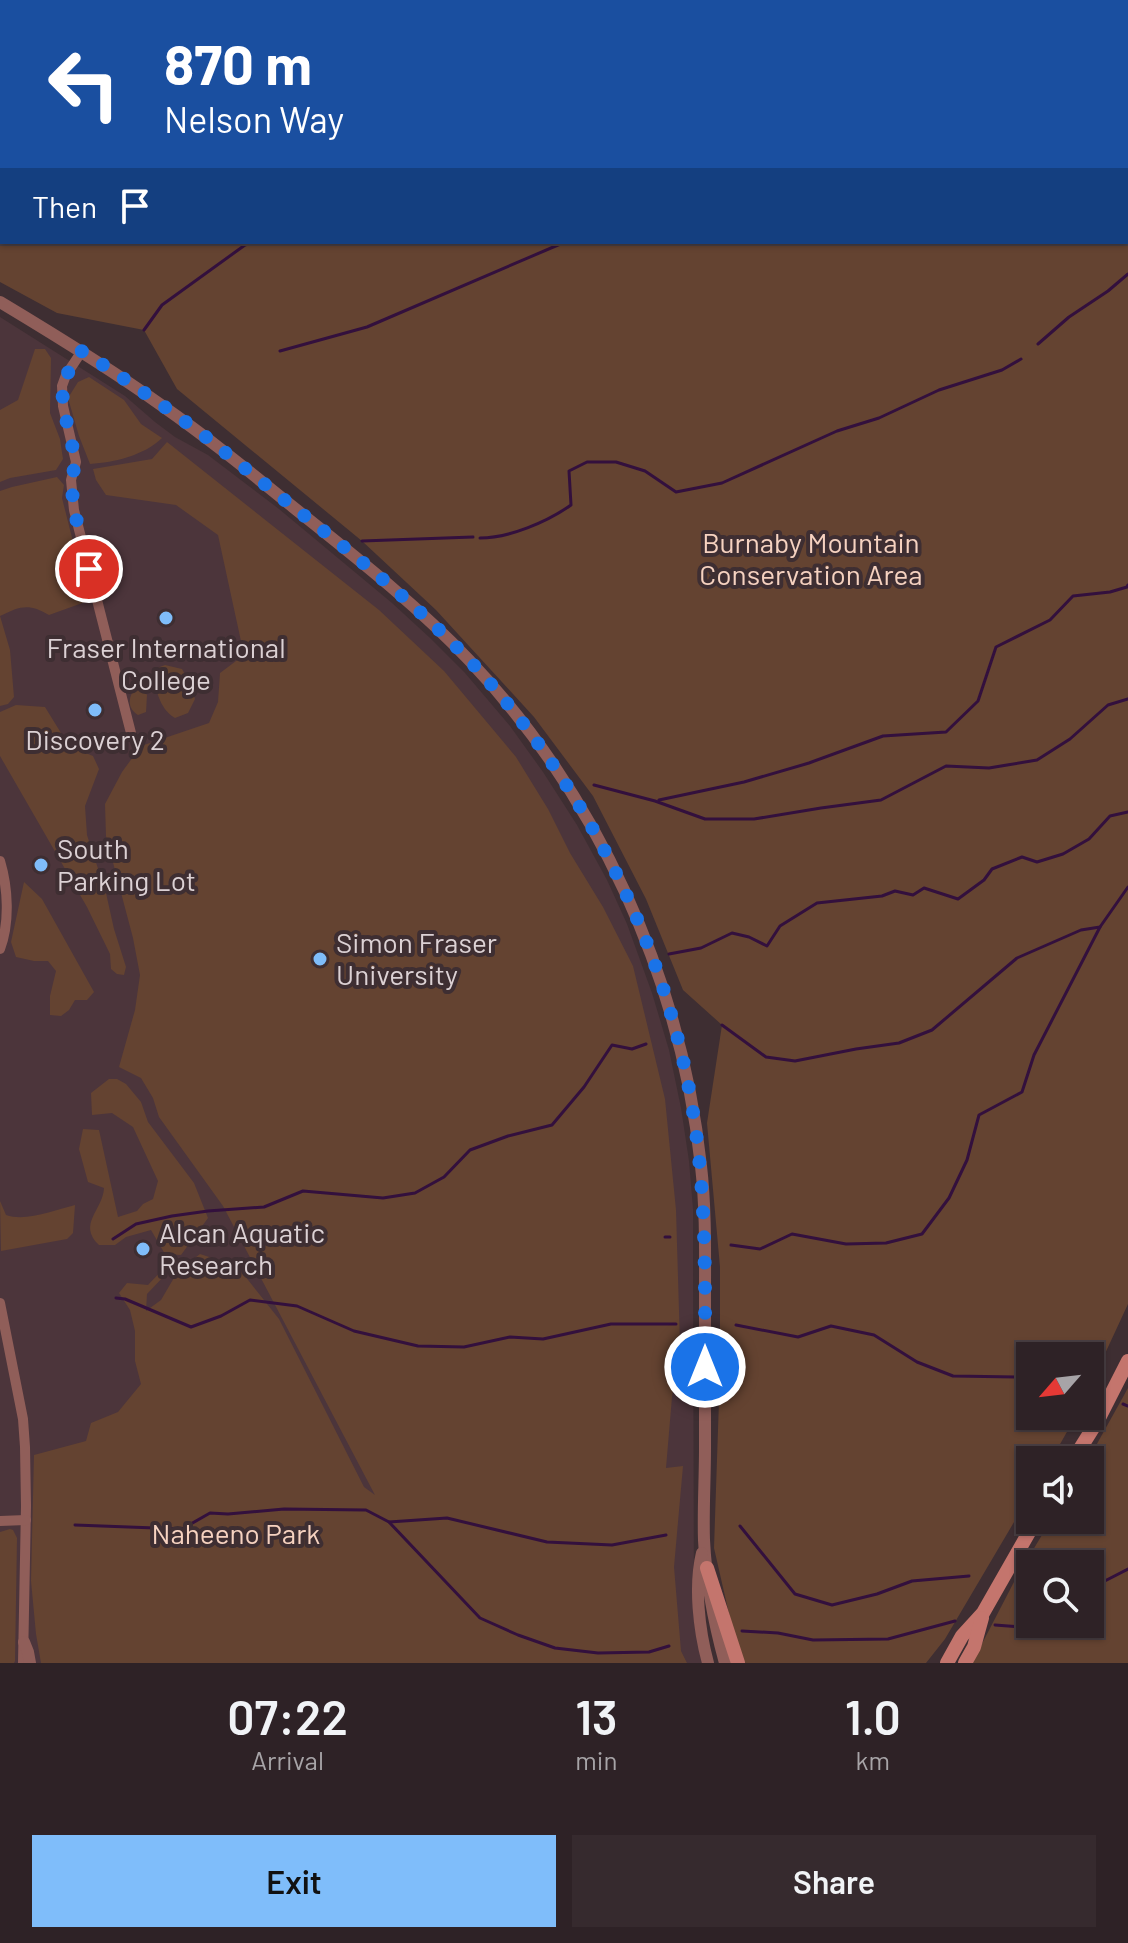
<!DOCTYPE html>
<html lang="en">
<head>
<meta charset="utf-8">
<style>
	:root { --surface:#2e2226; --page:#362a2e; --text:#f1f3f6; --muted:#a7a4a7; --line:#493f43; --accent:#7fbdfa }
	body { margin:0; font-family:Barlow,sans-serif; background:var(--page); color:var(--text); height:100vh; display:flex; flex-direction:column; font-size:30px; white-space:nowrap }
	* { box-sizing:border-box; margin:0 }
	p { font-size:26px; color:var(--muted) }
	.icon { flex:none; width:44px; height:44px; fill:none; stroke:currentColor; stroke-width:2; stroke-linecap:round; stroke-linejoin:round }
	.map { position:relative; height:1663px; overflow:hidden }
	.panel { display:flex; flex-direction:column; background:var(--surface); flex:1 }
	.panel>* { flex:none }
	.guide { position:absolute; left:0px; top:0px; width:1128px; height:244px; box-shadow:0 2px 6px #0004,0 0 0 2px var(--line); background:#1a4fa0; color:#fff; overflow:hidden }
	.needle { width:52px; rotate:242deg }
	.fabs { position:absolute; left:1016px; top:1342px; display:grid; gap:16px }
	.fabs a { display:grid; place-items:center; width:88px; height:88px; border-radius:0px; background:var(--surface); box-shadow:0 2px 6px #0004,0 0 0 2px var(--line); font-size:40px }
	.pin { position:absolute; display:grid; place-items:center; width:68px; height:68px; color:#fff; margin:-34px; border:4px solid #fff; border-radius:50%; box-shadow:0 2px 8px #0007 }
	.me { position:absolute; width:88px; margin:-44px; rotate:0deg; stroke-linejoin:round; filter:drop-shadow(0 0 6px #0008) }
	.turn { display:flex; align-items:center; gap:28px; height:168px; padding:0 32px; font-size:36px }
	.turn .icon { width:104px; height:104px; stroke-width:2.5 }
	.turn b { display:block; font-size:56px; line-height:68px }
	.then { display:flex; align-items:center; height:76px; padding:0 32px; background:#0003; gap:16px; font-size:30px }
	.eta { display:flex; justify-content:space-evenly; align-items:center; height:136px; text-align:center }
	.eta b { font-size:48px; font-weight:600; line-height:56px }
	.primary-button { display:flex; gap:16px; margin-top:auto; padding:16px 32px }
	.primary-button a { flex:1; height:92px; border-radius:0px; background:var(--accent); color:#111; font-size:32px; font-weight:600; line-height:92px; text-align:center }
	.primary-button a+a { background:var(--page); color:var(--text) }
	.map>svg:first-child { display:block }
	.built { fill:#4c353b }
	.green { fill:#644331; fill-rule:evenodd }
	.lines { fill:none; stroke-linecap:round; stroke-linejoin:round }
	.stream { stroke:#33103d; stroke-width:3 }
	.minor { stroke:#905e59; stroke-width:10 }
	.tertiary { stroke:#905e59; stroke-width:12 }
	.secondary { stroke:#c4756d; stroke-width:14 }
	.route { stroke:#1a73e8; stroke-width:14; stroke-dasharray:0 25.2 }
	.poi-dot { fill:#7fbdfa; stroke:#3e2e32; stroke-width:3 }
	.labels { text-anchor:middle; stroke-width:8; stroke-linejoin:round; paint-order:stroke }
	.park-label { font-size:28px; fill:#f6d2c0; stroke:#3e2e32 }
	.poi-label { font-size:28px; fill:#dcd1d4; stroke:#3e2e32; text-anchor:start }
</style>
</head>
<body>
<div class="map">
<svg width="1128" height="1663" viewBox="0 0 1128 1663">
	<rect width="100%" height="100%" fill="#3e2e32"/>
	<path class="built" d="M0,317l125,79 30,26 20,15 33,18 71,54 113,94 37,34 36,36 45,53 33,46 34,53 30,55 20,44 25,69 17,57 12,58 8,53 4,48v39l1,373 8,42h-702z"/>
	<g class="green">
		<path d="M0,0h1128v1304l-38,82v-30h-60v60h46l-25,44h-21v35l-85,144 -19,24h-182l-9,-23 -21,-92 6,-177v-104l-13,-144 15,-98 -39,-35 -37,-91 -53,-103 -59,-79 -98,-107 -74,-69 -185,-152 -33,-59 -87,-17 -57,-31zM2,2h1124v240h-1124z"/>
		<path d="M35,349h10l6,9 -1,55 10,26 3,20 -7,11 -46,8 -10,4v-72l18,-10z"/>
		<path d="M89,377l35,23 17,24 21,14c-19,18 -47,24 -72,26l-11,-28 -11,-38 10,-16z"/>
		<path d="M167,442l212,168 65,61 72,86 32,52 22,44 33,54 30,59 32,133 11,111 4,134 -8,53 -6,71 17,-2 -9,101 7,84 6,12h-646l-5,-29 -5,-53 3,-126 52,-14 5,-18 27,-11 23,-28 -6,-23v-30l-5,-21 -11,-17 8,-10 21,2 18,-19 1,7 -20,21 -1,17 15,-11 17,-29 22,-17 37,12 42,53 85,168 11,8 -152,-289 -64,-89 -6,-19 -12,-20 -22,-11 16,-57 5,-35 -7,-37 -27,-102 -1,-32 17,-32 19,-26 68,-23 9,-21 2,-29 24,-18 -26,-120 -42,-30 -70,-10 -10,-15 -3,-11 59,-10z"/>
		<path d="M57,477l7,8 -2,13 26,103 -39,14c-20,-12 -29,-9 -49,1l10,34 4,47 -6,7 -8,2v-215l12,-4z"/>
		<path d="M165,665l17,4 9,17 4,13 -7,14 -13,5c-17,-10 -19,-31 -23,-48z"/>
		<path d="M142,687l5,8 -1,17 -8,3c-11,-7 -10,-17 -3,-27z"/>
		<path d="M16,705l29,2 24,39 24,10 6,13 -14,37 2,29 19,58 8,36 12,38 -2,8 -7,-1 -6,-5 -1,-15 -23,-47 -87,-151v-44z"/>
		<path d="M24,882l18,17 52,93 -7,8h-12l-6,10 -8,6 -11,-1v-19l6,-25 -8,-10h-14l-18,-4 -5,-15z"/>
		<path d="M109,1079h8l9,5 15,18 7,20 46,61 14,35 -27,37 -16,-1 -14,-24 -25,7 -11,8h-16c-22,-21 4,-35 5,-57l-16,-6 -9,-33 4,-20 16,1 19,87 19,-6 6,-7 10,-5 5,-18 -25,-54 -21,-14 -20,2 -1,-22z"/>
		<path d="M0,1201l6,14c20,7 49,-5 69,-10l-2,28 -6,6 -66,12z"/>
		<path d="M1128,1388v275h-156l43,-83 36,-60h39v-60h-2zM1030,1564h60v60h-60z"/>
		<path d="M10,1529l3,1 4,8 -2,123 -1,2h-14v-131z"/>
	</g>
	<g class="lines">
		<g class="stream">
			<path d="M31,2l1,-2"/>
			<path d="M715,2l3,-2"/>
			<path d="M920,2l2,-2"/>
			<path d="M0,70l2,-8"/>
			<path d="M144,330l18,-25 83,-60 7,-3"/>
			<path d="M1038,344l31,-27 39,-26 20,-17"/>
			<path d="M280,351l87,-24 198,-85"/>
			<path d="M480,538c29,0 67,-16 91,-33l-2,-34 18,-9h29l29,9 31,21 46,-9 115,-52 42,-13 60,-28 63,-20 19,-11"/>
			<path d="M362,541l111,-4"/>
			<path d="M594,785l61,16 50,18h49l67,-11 60,-8 65,-34 43,2 48,-8 33,-21 38,-34 20,-6"/>
			<path d="M659,800l85,-18 65,-19 74,-27 63,-4 32,-31 18,-54 54,-27 23,-24 37,-4 17,-5 1,-2"/>
			<path d="M669,954l32,-6 31,-15 17,4 18,9 13,-20 37,-23 65,-7 13,-5 18,4 11,-7 34,11 26,-19 8,-11 30,-12 15,5 26,-8 26,-15 21,-23 18,-4"/>
			<path d="M722,1025l44,32 29,4 61,-12 43,-6 33,-13 85,-72 64,-28 19,-3 28,-40"/>
			<path d="M665,1237h5"/>
			<path d="M113,1239l23,-15 36,-8 36,-5 56,-4 39,-16 80,7 32,-5 29,-16 26,-27 38,-14 44,-11 32,-38 28,-42 20,4 14,-5"/>
			<path d="M731,1245l29,4 32,-15 54,10 40,-1 36,-9 27,-36 18,-38 12,-45 43,-23 12,-37 66,-128"/>
			<path d="M116,1298l9,1 66,28 30,-11 29,-16 47,6 57,25 64,15 46,1 46,-10 33,2 68,-15h65"/>
			<path d="M736,1325l62,12 33,-11 43,9 43,27 36,14 63,1 14,3"/>
			<path d="M1123,1404l5,2"/>
			<path d="M389,1522l58,-4 100,24 65,3 54,-10"/>
			<path d="M75,1525l107,4 28,-16 18,1 56,-5 82,1 23,12 91,96 38,17 37,13 43,5 51,-1 20,-6"/>
			<path d="M740,1526l55,68 37,11 45,-11 35,-13 57,-5"/>
			<path d="M1090,1592l5,-6 33,-17"/>
			<path d="M995,1625l40,3 22,-4"/>
			<path d="M742,1631l36,2 35,7 75,-1 67,-18"/>
		</g>
		<g class="minor">
			<path d="M82,351l-16,24 -4,11 1,20 13,56 -5,18 3,30 57,223"/>
			<path d="M0,861c8,27 10,61 0,88"/>
			<path d="M0,1303l23,116 2,28 1,59 -3,157"/>
			<path d="M0,1521l26,-1"/>
		</g>
		<g class="tertiary">
			<path d="M0,302c55,33 109,66 161,103 46,32 89,67 132,102 60,48 123,97 176,153 129,136 212,319 232,506 5,44 4,88 4,133 0,50 0,100 0,149 0,31 -2,62 -1,92 2,41 10,83 21,123"/>
			<path d="M702,1553c-8,33 -3,77 6,110"/>
			<path d="M24,1642l4,10 2,11"/>
		</g>
		<g class="secondary">
			<path d="M1073,1460l25,-40 30,-59"/>
			<path d="M707,1568l31,95"/>
			<path d="M947,1663l15,-27 21,-23 53,-93"/>
			<path d="M965,1663l9,-16 8,-29"/>
		</g>
	</g>
	<g class="lines">
		<path class="route" d="M89,569l-15,-59 -3,-30 5,-18 -13,-56c-2,-26 5,-35 19,-55 41,27 81,54 120,83 30,24 60,48 90,72 61,48 123,97 177,154 109,115 191,273 220,429 18,94 16,184 16,278"/>
	</g>
	<g class="poi-dot">
		<circle cx="166" cy="618" r="8"/>
		<circle cx="95" cy="710" r="8"/>
		<circle cx="41" cy="865" r="8"/>
		<circle cx="320" cy="959" r="8"/>
		<circle cx="143" cy="1249" r="8"/>
	</g>
	<g class="labels">
		<g class="park-label">
			<text x="811" y="553">Burnaby Mountain<tspan x="811" dy="32">Conservation Area</tspan></text>
			<text x="236" y="1544">Naheeno Park</text>
		</g>
		<g class="poi-label">
			<text x="166" y="658" text-anchor="middle">Fraser International<tspan x="166" dy="32">College</tspan></text>
			<text x="95" y="750" text-anchor="middle">Discovery 2</text>
			<text x="57" y="859">South<tspan x="57" dy="32">Parking Lot</tspan></text>
			<text x="336" y="953">Simon Fraser<tspan x="336" dy="32">University</tspan></text>
			<text x="159" y="1243">Alcan Aquatic<tspan x="159" dy="32">Research</tspan></text>
		</g>
	</g>
</svg>
<div class="fabs">
<a><svg class="needle" viewBox="-14 -14 28 28"><path d="M0-13l5 13h-10z" fill="#e53935"/><path d="M0 13l5-13h-10z" fill="#a7a4a7"/></svg></a>
<a><svg class="icon" aria-label="sound" viewBox="0 0 24 24"><path d="M4 9h4l5-4v14l-5-4H4zM17 9q2 3 0 6"/></svg></a>
<a><svg class="icon" aria-label="search" viewBox="0 0 24 24"><circle cx="10" cy="10" r="6"/><path d="M15 15l6 6"/></svg></a>
</div>
<div class="pin" style="left:89px;top:569px;background:#d93025"><svg class="icon" aria-label="arrive" viewBox="0 0 24 24"><path d="M6 21V4h12l-3 4 3 4H6"/></svg></div>
<svg class="me" style="left:705px;top:1367px" viewBox="-20 -20 40 40"><circle r="17" fill="#1a73e8" stroke="#fff" stroke-width="3"/><path d="M0-11L8 9 0 5-8 9z" fill="#fff"/></svg>
<div class="guide">
<div class="turn"><svg class="icon" aria-label="left" viewBox="0 0 24 24"><path d="M17 20v-9H6M10 6l-5 5 5 5"/></svg><div><b>870 m</b>Nelson Way</div></div>
<div class="then">Then<svg class="icon" aria-label="arrive" viewBox="0 0 24 24"><path d="M6 21V4h12l-3 4 3 4H6"/></svg></div>
</div>
</div>
<section class="panel">
<div class="eta">
<div><b>07:22</b><p>Arrival</p></div>
<div><b>13</b><p>min</p></div>
<div><b>1.0</b><p>km</p></div>
</div>
<div class="primary-button"><a>Exit</a><a>Share</a></div>
</section>
</body>
</html>
